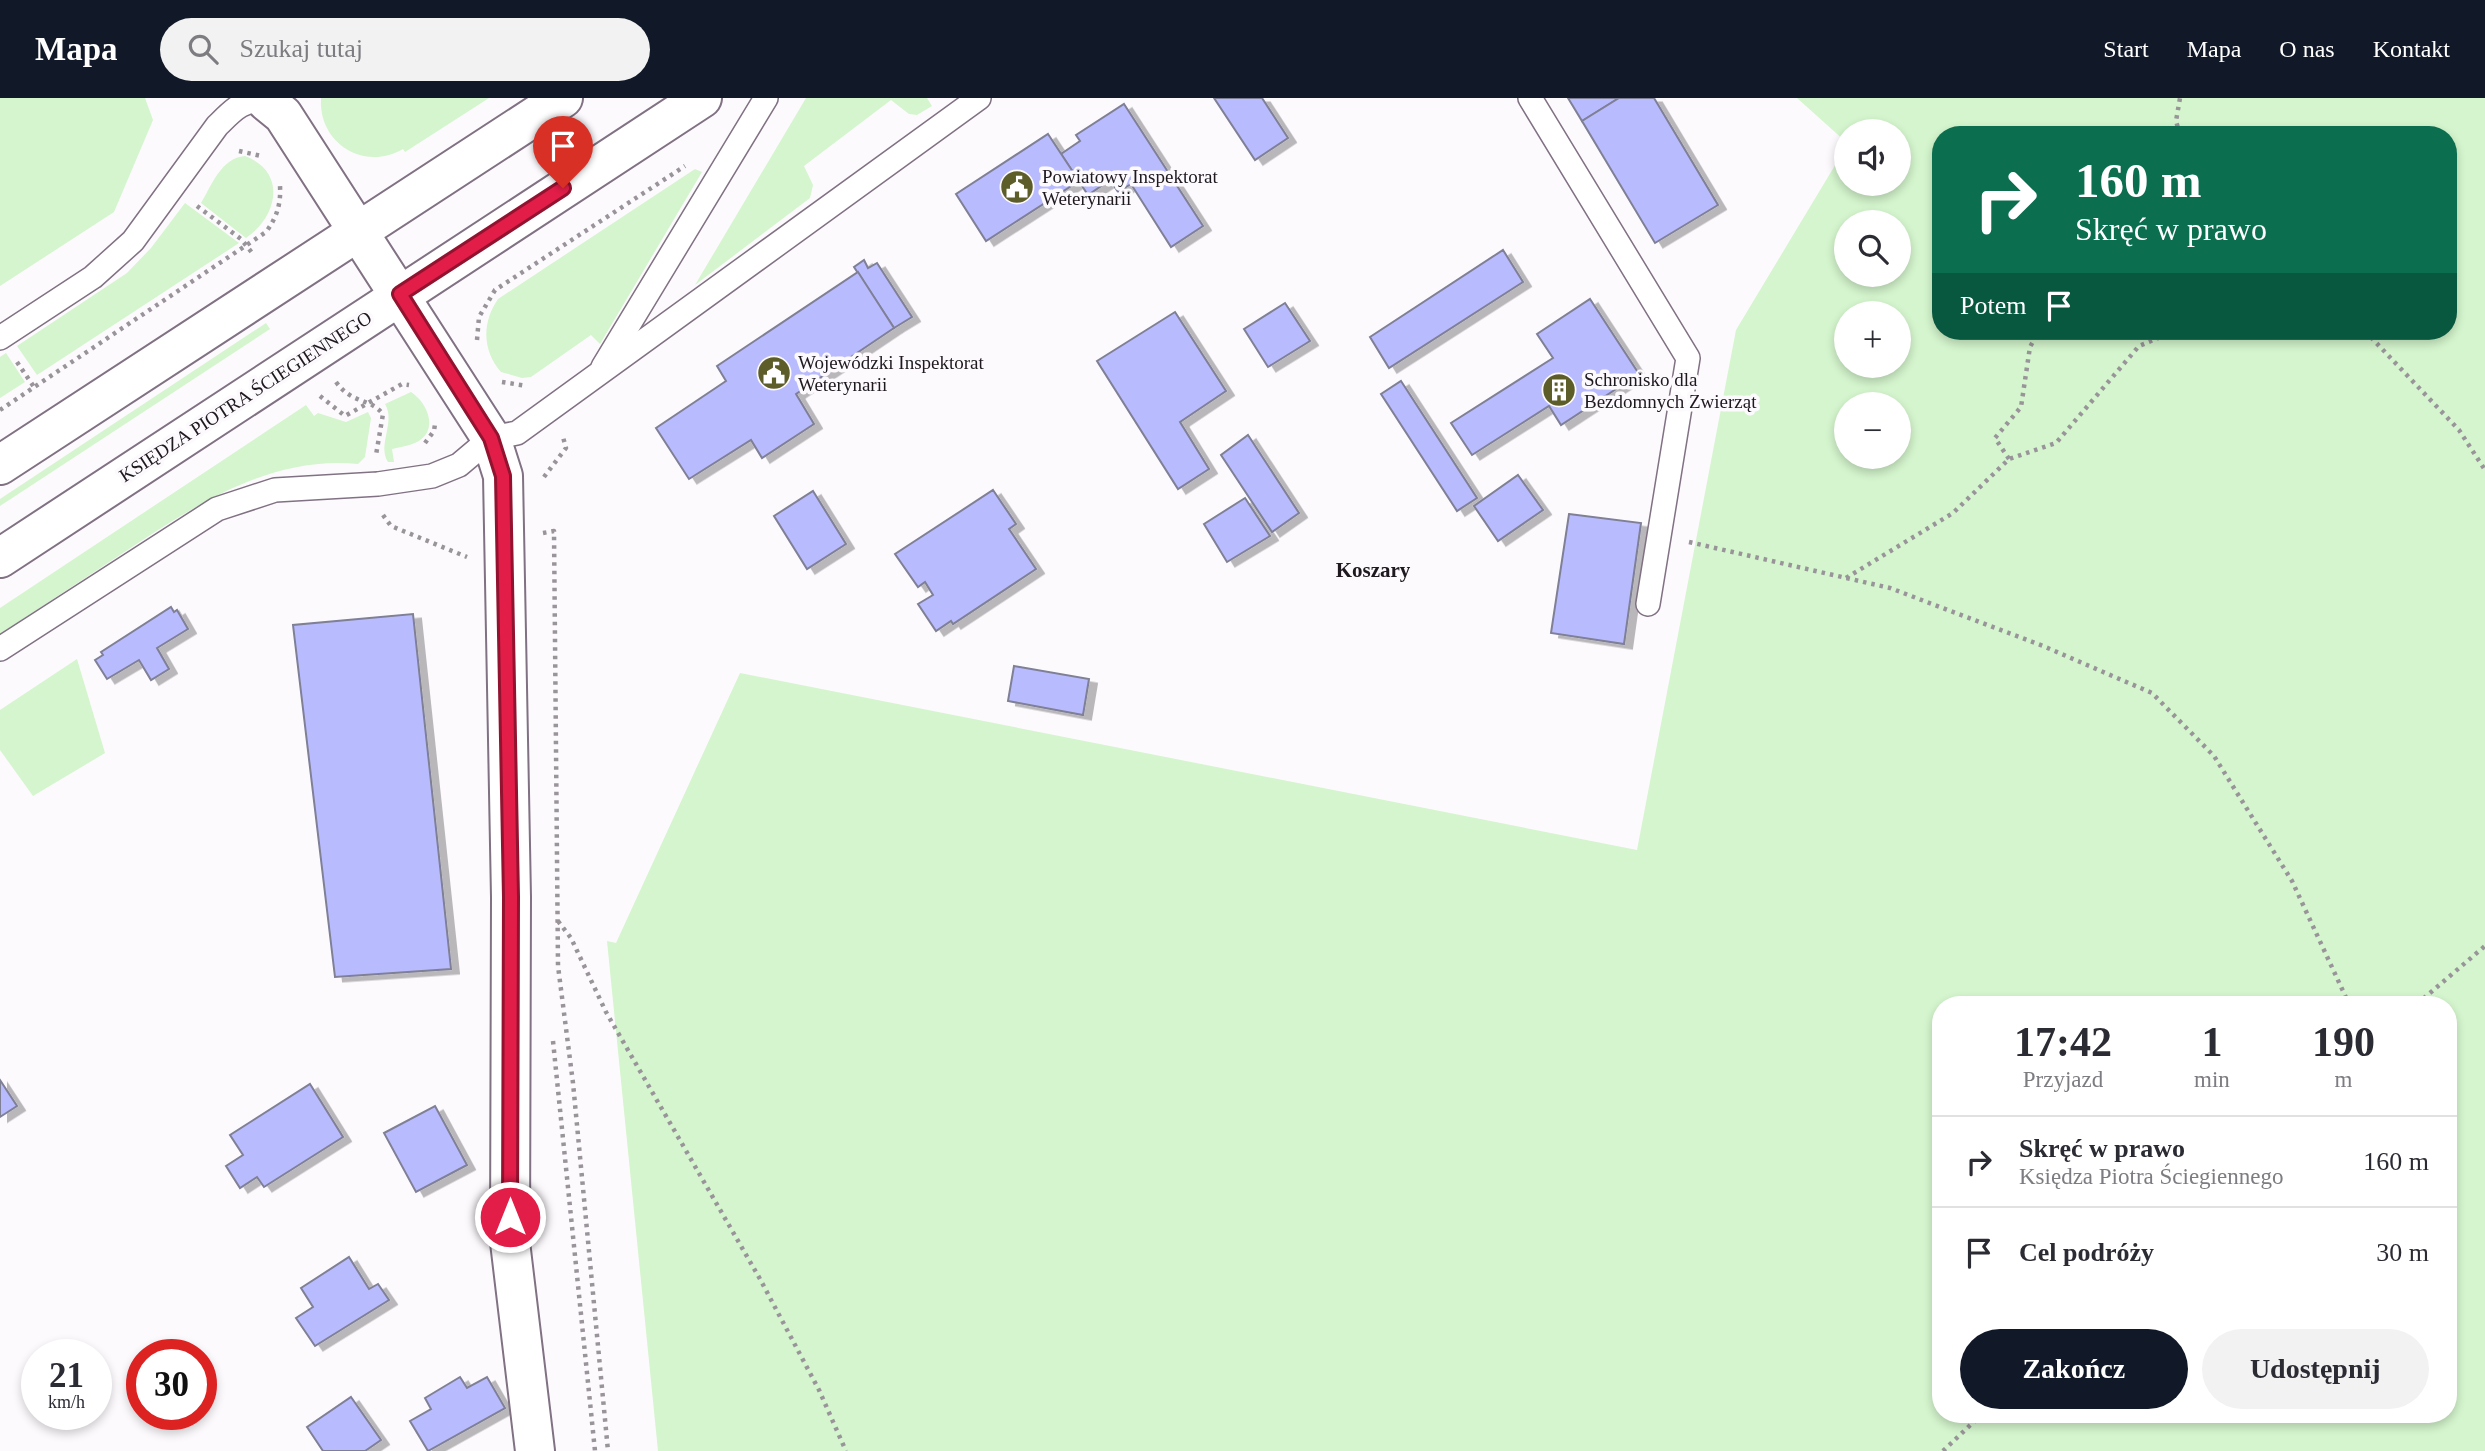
<!DOCTYPE html>
<html lang="pl">
<head>
<meta charset="utf-8">
<style>
	:root { --surface:#fff; --page:#f2f2f3; --text:#2b2b33; --muted:#7c7c81; --line:#e1e1e2; --accent:#111827 }
	body { margin:0; font-family:"Times New Roman",serif; background:var(--page); color:var(--text); height:100vh; display:flex; flex-direction:column; font-size:26px; white-space:nowrap }
	* { box-sizing:border-box; margin:0 }
	p { font-size:23px; color:var(--muted) }
	.icon { flex:none; width:38px; height:38px; fill:none; stroke:currentColor; stroke-width:2; stroke-linecap:round; stroke-linejoin:round }
	.map { position:relative; flex:1; overflow:hidden }
	.panel { position:absolute; left:1932px; top:898px; width:525px; height:427px; display:flex; flex-direction:column; background:var(--surface); border-radius:28px; box-shadow:0 4px 10px #0003 }
	.panel>* { flex:none }
	.hud { position:absolute; left:1932px; top:28px; width:525px; height:214px; border-radius:28px; box-shadow:0 4px 10px #0003; background:#0b6e4f; color:#fff; overflow:hidden }
	.tools { position:absolute; left:1834px; top:21px; display:grid; gap:14px }
	.tools a { display:grid; place-items:center; width:77px; height:77px; border-radius:50%; background:var(--surface); box-shadow:0 4px 10px #0003; font-size:35px }
	.speed { position:absolute; left:21px; top:1241px; display:flex; gap:14px; font-size:35px; font-weight:700; text-align:center }
	.speed>* { display:grid; place-content:center; width:91px; height:91px; border-radius:50%; background:var(--surface); box-shadow:0 4px 10px #0003; line-height:1 }
	.speed small { font-size:18px; font-weight:400 }
	.speed .limit { border:10px solid #d22; background:#fff; color:#111 }
	.pin { position:absolute; display:grid; place-items:center; width:60px; height:60px; color:#fff; margin:-72px -30px; border-radius:50% 50% 50% 0; rotate:-45deg; box-shadow:0 0 7px #0007 }
	.pin .icon { rotate:45deg }
	.me { position:absolute; width:77px; margin:-38px; rotate:0deg; stroke-linejoin:round; filter:drop-shadow(0 0 5px #0008) }
	.turn { display:flex; align-items:center; gap:24px; height:147px; padding:0 28px; font-size:32px }
	.turn .icon { width:91px; height:91px; stroke-width:2.5 }
	.turn b { display:block; font-size:49px; line-height:60px }
	.then { display:flex; align-items:center; height:66px; padding:0 28px; background:#0003; gap:14px; font-size:26px }
	.eta { display:flex; justify-content:space-evenly; align-items:center; height:119px; text-align:center }
	.eta b { font-size:42px; font-weight:600; line-height:49px }
	.cta { display:flex; gap:14px; margin-top:auto; padding:14px 28px }
	.cta a { flex:1; height:80px; border-radius:42px; background:var(--accent); color:#fff; font-size:28px; font-weight:600; line-height:80px; text-align:center }
	.cta a+a { background:var(--page); color:var(--text) }
	ul { padding:0; list-style:none }
	li { display:flex; align-items:center; gap:21px; height:91px; padding:0 28px; border-top:2px solid var(--line) }
	li div { flex:1 }
	li b { display:block; font-size:26px }
	li em { font-style:normal }
	header { display:flex; align-items:center; gap:42px; box-sizing:border-box; height:98px; padding:0 35px; background:var(--accent); color:#fff }
	header strong { font-size:33px }
	nav { display:flex; gap:38px; margin-inline-start:auto; font-size:24px }
	.search { width:490px; height:63px; background:var(--page); display:flex; align-items:center; gap:18px; box-sizing:border-box; padding:0 24px; border-radius:38px; color:var(--muted); font-size:26px }
	.map>svg:first-child { display:block }
	.green { fill:#d4f5cd; fill-rule:evenodd }
	.building { fill:#b9bbff; stroke:#7f8096; stroke-width:2; filter:url(#shadow) }
	.lines { fill:none; stroke-linecap:round; stroke-linejoin:round }
	.service-casing { stroke:#807183; stroke-width:26 }
	.minor-casing { stroke:#807183; stroke-width:42 }
	.primary-casing { stroke:#807183; stroke-width:42 }
	.path { stroke:#99949a; stroke-width:4.5; stroke-dasharray:3.5 5; stroke-linecap:butt }
	.service { stroke:#fff; stroke-width:23 }
	.minor { stroke:#fff; stroke-width:38 }
	.primary { stroke:#fff; stroke-width:38 }
	.route-casing { stroke:#92132f; stroke-width:18 }
	.route { stroke:#e11d48; stroke-width:12 }
	.labels { text-anchor:middle; stroke-width:7; stroke-linejoin:round; paint-order:stroke }
	.poi-label { font-size:19px; fill:#1e181f; stroke:#fdfafe; text-anchor:start }
	.street-label { font-size:19px; fill:#1e181f; stroke:#fdfafe }
	.neighbourhood-label { font-size:21px; font-weight:bold; fill:#1e181f; stroke:#fdfafe }
</style>
</head>
<body>
<header>
<strong>Mapa</strong>
<div class="search"><svg class="icon" aria-label="search" viewBox="0 0 24 24"><circle cx="10" cy="10" r="6"/><path d="M15 15l6 6"/></svg>Szukaj tutaj</div>
<nav><a>Start</a><a>Mapa</a><a>O nas</a><a>Kontakt</a></nav>
</header>
<div class="map">
<svg width="2485" height="1353" viewBox="0 0 2485 1353">
	<defs>
		<filter id="shadow"><feDropShadow dx="8" dy="4.5" stdDeviation="0" flood-color="#0004"/></filter>
	</defs>
	<rect width="100%" height="100%" fill="#fdfafe"/>
	<g class="green">
		<path d="M0,0h145l8,22 -39,92 -114,74z"/>
		<path d="M321,0h168l-84,54 -2,-3c-39,23 -85,-6 -82,-51z"/>
		<path d="M806,0h121l5,8 -15,9 -8,-1 -18,-14 -87,66 9,19 -3,13 -115,87z"/>
		<path d="M1797,0h688v1353h-1827l-51,-510 9,2 124,-270 897,177 99,-520 110,-183v37h53v-53h-53v11zM1941,37h507v196h-507zM1846,124h53v53h-53zM1846,215h53v53h-53zM1846,306h53v53h-53zM1941,906h507v410h-507z"/>
		<path d="M245,58c42,16 33,60 1,82l-45,-35c11,-18 20,-45 44,-47z"/>
		<path d="M695,71l7,3 -102,172 -9,-9 -60,42 -9,1 -21,-6c-19,-21 -19,-50 -3,-73z"/>
		<path d="M185,105l54,40 -202,132 -20,-29 110,-73 24,-25z"/>
		<path d="M266,225l4,6 -270,177v-7z"/>
		<path d="M6,255l19,29 -25,16v-41z"/>
		<path d="M411,294c17,11 29,40 4,51 -7,3 -16,4 -23,6l2,13h-6c-11,-17 8,-40 -3,-58z"/>
		<path d="M306,307l8,11 4,-3 28,9 22,-10 3,6 -6,39 -7,7c-90,-9 -167,44 -238,91 -40,26 -80,53 -120,79v-26z"/>
		<path d="M77,561l28,94 -72,43 -33,-46v-40z"/>
	</g>
	<g class="building">
		<path d="M1214,0h48l26,40 -33,22z"/>
		<path d="M1568,0h51l-37,23z"/>
		<path d="M1619,0h35l64,107 -63,38 -73,-122z"/>
		<path d="M1124,6l79,122 -32,21 -40,-63 -13,8 -8,-12 -22,15 -27,-41 19,-13 -4,-6z"/>
		<path d="M1048,36l31,47 -93,60 -30,-47z"/>
		<path d="M1503,152l20,32 -134,86 -19,-31z"/>
		<path d="M864,162l4,8 9,-5 35,54 -18,11 -40,-61z"/>
		<path d="M858,174l36,56 -98,66 18,30 -52,34 -11,-18 -62,39 -33,-51 70,-47 -9,-15z"/>
		<path d="M1590,201l49,75 -78,51 -12,-19 -77,49 -21,-32 102,-65 -16,-24z"/>
		<path d="M1285,205l25,38 -42,26 -24,-38z"/>
		<path d="M1175,214l51,79 -46,31 29,47 -31,20 -81,-128z"/>
		<path d="M1401,283l76,117 -20,13 -76,-117z"/>
		<path d="M1248,337l51,78 -27,19 -51,-77z"/>
		<path d="M1518,377l25,35 -45,31 -24,-35z"/>
		<path d="M993,392l23,34 -7,5 27,40 -83,55 -2,-3 -15,10 -18,-27 15,-9 -8,-13 -7,5 -23,-33z"/>
		<path d="M813,393l33,53 -39,25 -33,-53z"/>
		<path d="M1245,400l25,38 -43,26 -23,-38z"/>
		<path d="M1569,416l72,9 -17,121 -73,-11z"/>
		<path d="M171,509l3,5 3,-2 11,19 -31,19 12,21 -18,11 -12,-20 -32,19 -12,-19 8,-5 -2,-3z"/>
		<path d="M413,516l38,355 -116,8 -42,-352z"/>
		<path d="M1014,568l75,13 -6,36 -75,-14z"/>
		<path d="M0,982l17,26 -17,11z"/>
		<path d="M310,986l33,53 -79,50 -7,-10 -17,11 -14,-22 17,-11 -13,-20z"/>
		<path d="M435,1008l32,59 -51,27 -32,-59z"/>
		<path d="M349,1159l20,32 9,-5 11,16 -74,46 -19,-28 17,-11 -12,-19z"/>
		<path d="M460,1279l7,11 20,-11 18,31 -77,43 -18,-30 21,-12 -6,-11z"/>
		<path d="M351,1299l30,43 -16,11h-42l-16,-24z"/>
	</g>
	<g class="lines">
		<g class="service-casing">
			<g id="service">
				<path d="M1530,0l158,260 -40,246"/>
				<path d="M0,240l93,-61 40,-36 84,-115c17,-17 26,-28 50,-24"/>
				<path d="M603,269l163,-269"/>
				<path d="M0,551l217,-140 58,-19 103,-6 54,-8 27,-11 32,-27 26,-5 462,-335"/>
			</g>
		</g>
		<g class="minor-casing">
			<path id="minor" d="M270,0l-3,4 16,13 208,323 12,38 8,421 -1,345 25,209"/>
		</g>
		<g class="primary-casing">
			<g id="primary">
				<path d="M0,367l563,-367"/>
				<path d="M0,460l702,-460"/>
			</g>
		</g>
		<g class="path">
			<path d="M2180,37l-4,-14 4,-23"/>
			<path d="M239,53l22,5"/>
			<path d="M197,108l44,33 12,15"/>
			<path d="M2365,233l94,99 26,40"/>
			<path d="M477,242l2,-23 16,-27 190,-124"/>
			<path d="M17,264l17,25"/>
			<path d="M336,284c17,23 33,15 47,32l-7,41"/>
			<path d="M502,284l25,4"/>
			<path d="M320,298l25,20 57,-32 7,1"/>
			<path d="M0,312l266,-178c11,-15 15,-28 14,-46"/>
			<path d="M425,345l9,-12 1,-7"/>
			<path d="M2009,361l-14,-21 26,-31 9,-60 9,-16"/>
			<path d="M544,379l22,-29 -3,-11"/>
			<path d="M383,417l8,11 76,31"/>
			<path d="M543,435l11,-2 4,435 15,117 35,368"/>
			<path d="M1689,444l201,46 153,58 109,47 62,63 78,125 57,123"/>
			<path d="M1846,480l107,-65 56,-54 47,-16 83,-97 36,-15"/>
			<path d="M558,823l13,17 35,74 154,267 59,111 27,61"/>
			<path d="M2417,906l68,-58"/>
			<path d="M553,943l42,410"/>
			<path d="M1943,1353l39,-37"/>
		</g>
		<use href="#service" class="service"/>
		<use href="#minor" class="minor"/>
		<use href="#primary" class="primary"/>
	</g>
	<g class="lines">
		<g class="route-casing">
			<path id="route" d="M510,1119l1,-320 -8,-421 -12,-38 -91,-144 163,-106"/>
		</g>
		<use href="#route" class="route"/>
	</g>
	<defs>
		<g id="civic-disc" transform="scale(1.75)"><circle r="9.5" fill="#5d5d2a" stroke="#fdfafe"/><path d="M-.6-6.5H3V-4.5H.6V-3L4-1V1h2V6H-6V1h2V-1L-.6-3ZM-1.2 2.5V6h2.4V2.5Z" fill="#fff"/></g>
		<g id="building-disc" transform="scale(1.75)"><circle r="9.5" fill="#5d5d2a" stroke="#fdfafe"/><path d="M-4-6H4V6H1V3H-1V6H-4ZM-2.5-4.3h1.7v1.8h-1.7ZM.8-4.3h1.7v1.8H.8ZM-2.5-1h1.7V.8h-1.7ZM.8-1h1.7V.8H.8Z" fill="#fff"/></g>
	</defs>
	<g fill-rule="evenodd">
		<use href="#civic-disc" x="1017" y="89"/>
		<use href="#civic-disc" x="774" y="275"/>
		<use href="#building-disc" x="1559" y="292"/>
	</g>
	<g class="labels">
		<g class="poi-label">
			<text x="1042" y="85">Powiatowy Inspektorat<tspan x="1042" dy="22">Weterynarii</tspan></text>
			<text x="798" y="271">Wojewódzki Inspektorat<tspan x="798" dy="22">Weterynarii</tspan></text>
			<text x="1584" y="288">Schronisko dla<tspan x="1584" dy="22">Bezdomnych Zwierząt</tspan></text>
		</g>
		<g class="street-label">
			<text transform="translate(245 298) rotate(-33)" y="7">KSIĘDZA PIOTRA ŚCIEGIENNEGO</text>
		</g>
		<g class="neighbourhood-label">
			<text x="1373" y="479">Koszary</text>
		</g>
	</g>
</svg>
<div class="tools">
<a><svg class="icon" aria-label="sound" viewBox="0 0 24 24"><path d="M4 9h4l5-4v14l-5-4H4zM17 9q2 3 0 6"/></svg></a>
<a><svg class="icon" aria-label="search" viewBox="0 0 24 24"><circle cx="10" cy="10" r="6"/><path d="M15 15l6 6"/></svg></a>
<a>+</a>
<a>−</a>
</div>
<div class="speed"><div>21<small>km/h</small></div><div class="limit">30</div></div>
<div class="pin" style="left:563px;top:90px;background:#d93025"><svg class="icon" aria-label="arrive" viewBox="0 0 24 24"><path d="M6 21V4h12l-3 4 3 4H6"/></svg></div>
<svg class="me" style="left:510px;top:1119px" viewBox="-20 -20 40 40"><circle r="17" fill="#e11d48" stroke="#fff" stroke-width="3"/><path d="M0-11L8 9 0 5-8 9z" fill="#fff"/></svg>
<div class="hud">
<div class="turn"><svg class="icon" aria-label="right" viewBox="0 0 24 24"><path d="M7 20v-9h11M14 6l5 5-5 5"/></svg><div><b>160 m</b>Skręć w prawo</div></div>
<div class="then">Potem<svg class="icon" aria-label="arrive" viewBox="0 0 24 24"><path d="M6 21V4h12l-3 4 3 4H6"/></svg></div>
</div>
<section class="panel">
<div class="eta">
<div><b>17:42</b><p>Przyjazd</p></div>
<div><b>1</b><p>min</p></div>
<div><b>190</b><p>m</p></div>
</div>
<ul>
<li><svg class="icon" aria-label="right" viewBox="0 0 24 24"><path d="M7 20v-9h11M14 6l5 5-5 5"/></svg><div><b>Skręć w prawo</b><p>Księdza Piotra Ściegiennego</p></div><em>160 m</em></li>
<li><svg class="icon" aria-label="arrive" viewBox="0 0 24 24"><path d="M6 21V4h12l-3 4 3 4H6"/></svg><div><b>Cel podróży</b></div><em>30 m</em></li>
</ul>
<div class="cta"><a>Zakończ</a><a>Udostępnij</a></div>
</section>
</div>
</body>
</html>
